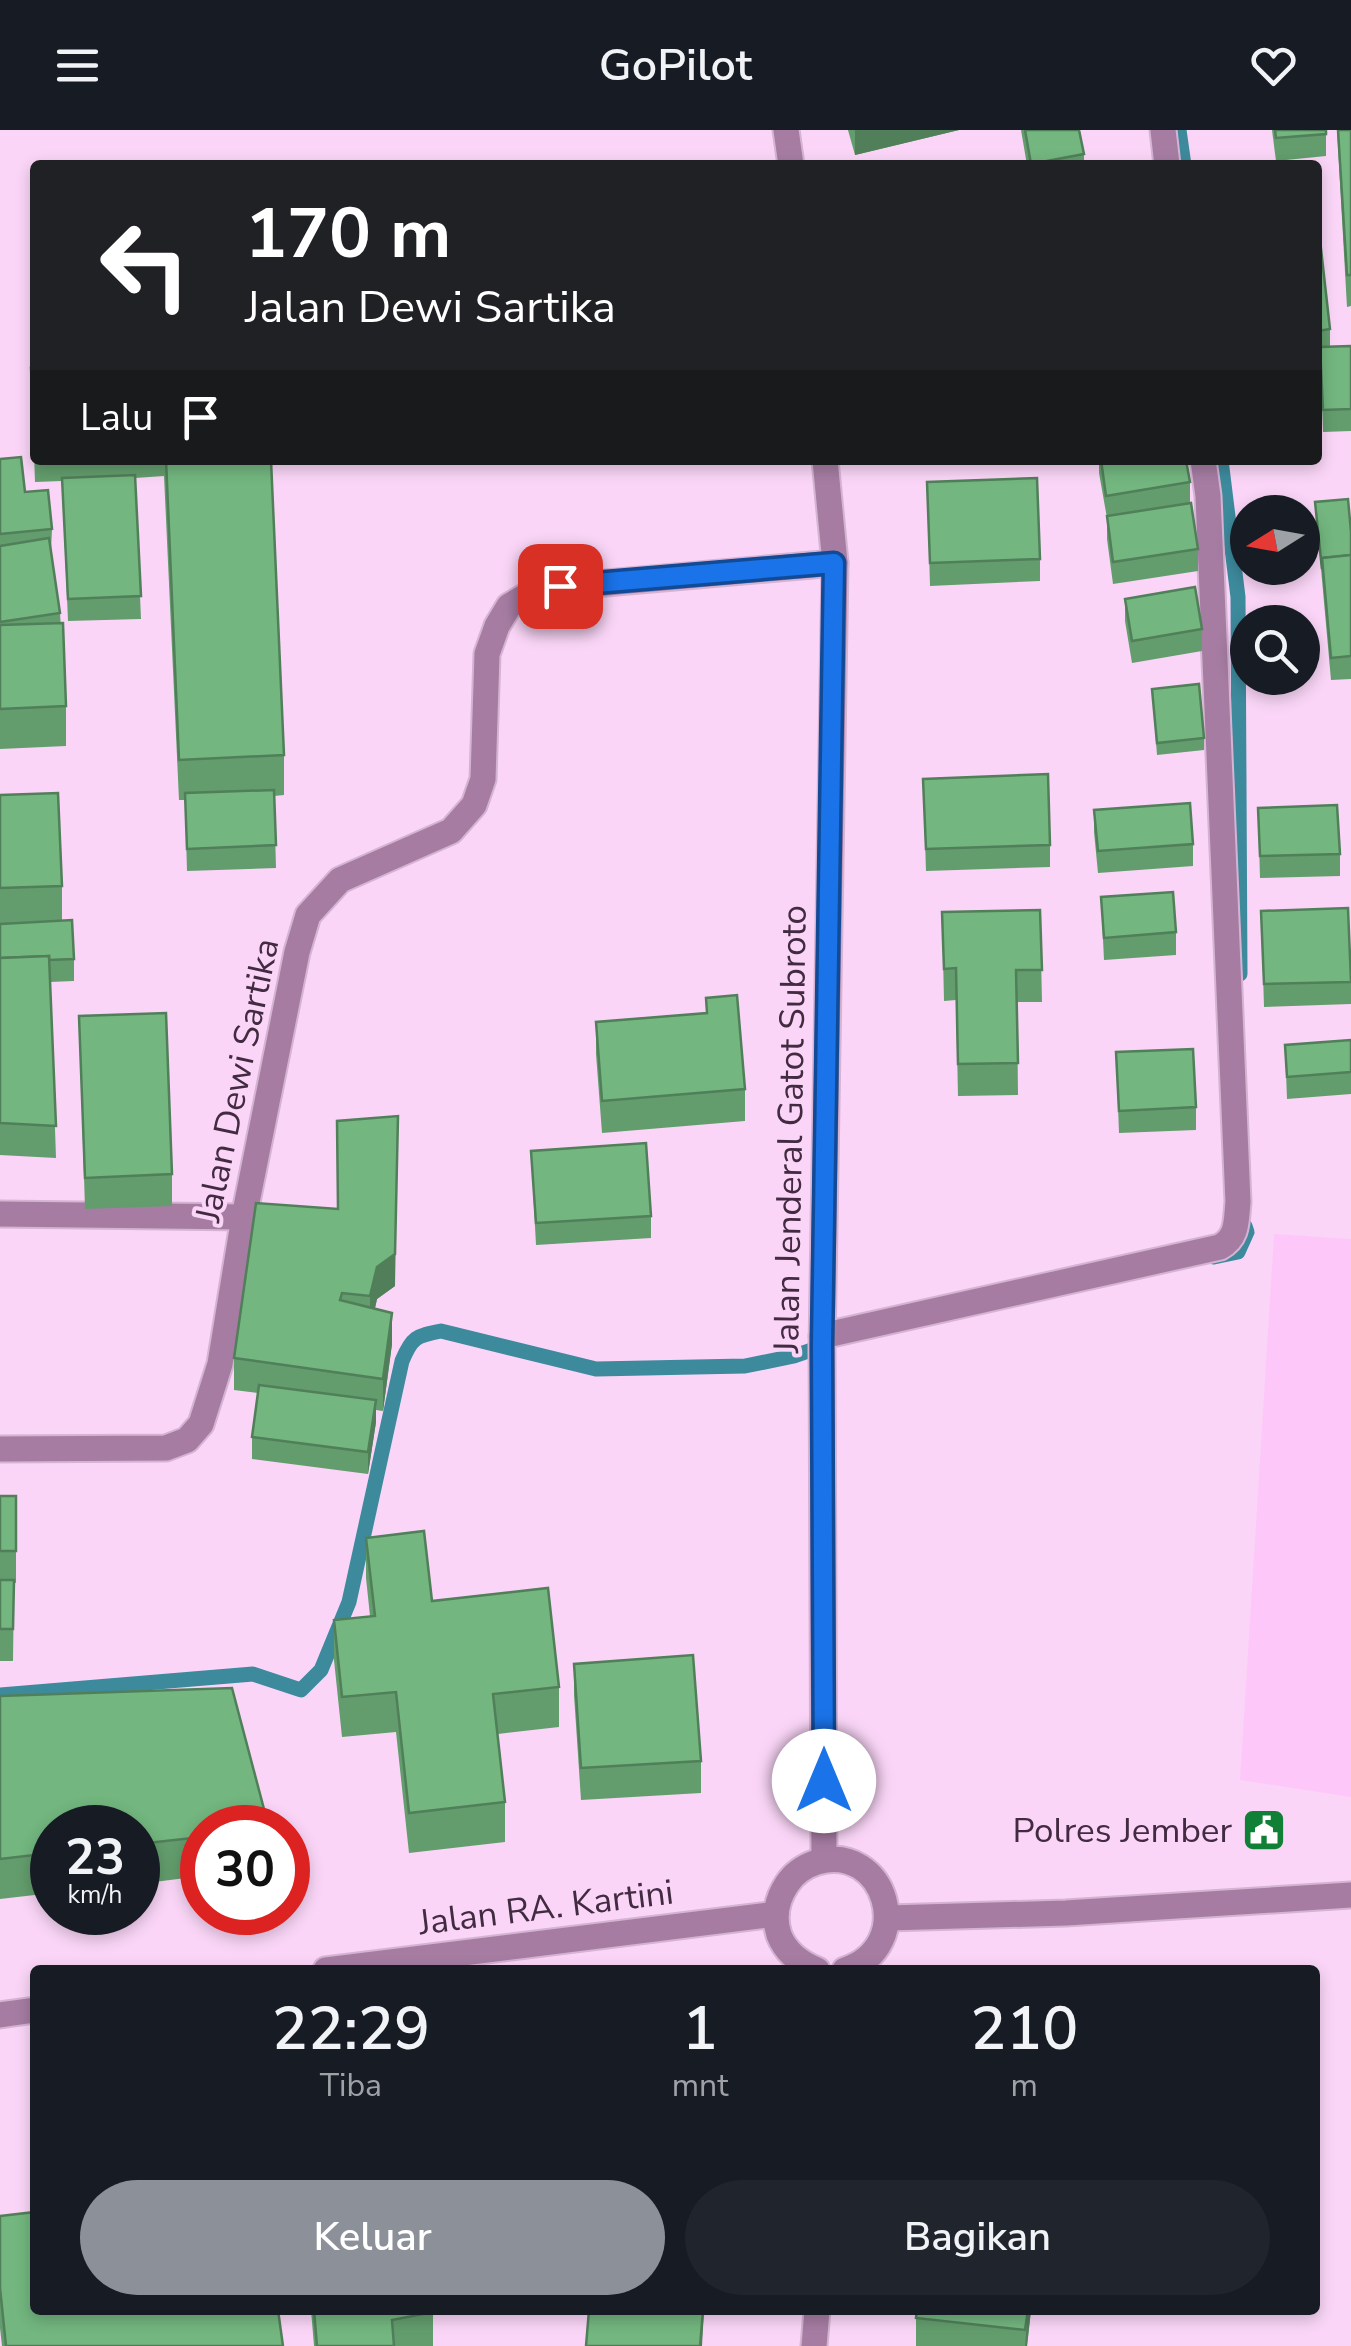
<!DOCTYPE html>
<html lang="id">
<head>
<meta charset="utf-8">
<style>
	:root { --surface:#171b24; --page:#20242c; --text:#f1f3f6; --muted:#9ea1a6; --accent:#8c9099 }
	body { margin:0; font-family:"Nunito Sans",sans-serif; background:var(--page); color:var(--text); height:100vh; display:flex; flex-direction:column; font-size:38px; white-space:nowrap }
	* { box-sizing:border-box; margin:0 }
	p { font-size:32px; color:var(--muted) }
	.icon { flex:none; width:55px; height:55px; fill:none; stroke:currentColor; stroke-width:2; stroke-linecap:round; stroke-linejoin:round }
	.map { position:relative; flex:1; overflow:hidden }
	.details { position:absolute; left:30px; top:1835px; width:1290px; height:350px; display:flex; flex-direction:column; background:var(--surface); border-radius:10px; box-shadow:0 5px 15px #0003 }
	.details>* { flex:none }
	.banner { position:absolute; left:30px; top:30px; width:1292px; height:305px; border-radius:10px; box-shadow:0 5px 15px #0003; background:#202124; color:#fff; overflow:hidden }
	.needle { width:65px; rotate:259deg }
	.fabs { position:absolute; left:1230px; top:365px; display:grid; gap:20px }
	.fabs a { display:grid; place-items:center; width:90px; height:90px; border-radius:50%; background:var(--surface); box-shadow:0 5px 15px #0003; font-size:50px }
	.speed { position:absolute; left:30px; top:1675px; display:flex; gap:20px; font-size:50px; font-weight:700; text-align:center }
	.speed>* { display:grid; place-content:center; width:130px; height:130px; border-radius:50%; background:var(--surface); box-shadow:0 5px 15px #0003; line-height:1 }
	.speed small { font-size:25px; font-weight:400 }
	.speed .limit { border:15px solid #d22; background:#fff; color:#111 }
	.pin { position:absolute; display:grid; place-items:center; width:85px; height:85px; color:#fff; margin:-42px; border-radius:20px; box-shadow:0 5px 15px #0006 }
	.me { position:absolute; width:110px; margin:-55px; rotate:0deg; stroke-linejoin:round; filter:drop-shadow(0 0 8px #0008) }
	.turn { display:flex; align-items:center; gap:35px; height:210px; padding:0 50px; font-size:45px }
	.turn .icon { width:130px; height:130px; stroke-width:2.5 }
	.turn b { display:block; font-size:70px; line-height:85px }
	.then { display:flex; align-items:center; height:95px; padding:0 50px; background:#0003; gap:20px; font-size:38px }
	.eta { display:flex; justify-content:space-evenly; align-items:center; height:170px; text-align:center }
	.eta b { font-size:60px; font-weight:600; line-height:70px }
	.primary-button { display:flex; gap:20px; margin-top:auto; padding:20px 50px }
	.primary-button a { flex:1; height:115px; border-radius:60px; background:var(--accent); color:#fff; font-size:40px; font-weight:600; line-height:115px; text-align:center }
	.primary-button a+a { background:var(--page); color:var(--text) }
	header { display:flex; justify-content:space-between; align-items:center; height:130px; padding:0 50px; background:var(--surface); font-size:45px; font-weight:600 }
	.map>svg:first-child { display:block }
	.built { fill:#fdc8f9 }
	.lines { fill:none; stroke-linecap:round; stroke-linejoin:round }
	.stream { stroke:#3d8a9d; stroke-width:15 }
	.minor-casing { stroke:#d5b3d3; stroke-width:29 }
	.minor { stroke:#a67ca3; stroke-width:25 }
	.wall { fill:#639d6d }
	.shaded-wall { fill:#507f59 }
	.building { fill:#73b67f; stroke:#507f59; stroke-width:2.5 }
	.route-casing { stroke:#114b97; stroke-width:25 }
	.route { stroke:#1a73e8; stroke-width:18 }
	.labels { text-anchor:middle; stroke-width:8; stroke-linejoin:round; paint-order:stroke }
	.street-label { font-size:35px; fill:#422b41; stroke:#fad5f7 }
	.poi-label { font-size:35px; fill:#422b41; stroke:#fad5f7; text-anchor:end }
</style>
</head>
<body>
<header><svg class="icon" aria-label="menu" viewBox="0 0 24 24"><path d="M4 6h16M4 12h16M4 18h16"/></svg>GoPilot<svg class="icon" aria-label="heart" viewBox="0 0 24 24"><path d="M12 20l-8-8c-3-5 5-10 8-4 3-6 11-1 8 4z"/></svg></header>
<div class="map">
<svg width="1351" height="2216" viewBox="0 0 1351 2216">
	<rect width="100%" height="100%" fill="#fad5f7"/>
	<path class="built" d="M1274,1104l77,5v558l-111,-17z"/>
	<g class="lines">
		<g class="stream">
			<path d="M1179,0l5,35"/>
			<path d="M1221,330l17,137 2,377"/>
			<path d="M1214,1127l24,-5 9,-20 -2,-6"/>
			<path d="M0,1565l253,-21 48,16 20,-20 28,-68 53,-241c10,-24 14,-25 39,-30l155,38 149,-3 49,-10 32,-11"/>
		</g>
		<g class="minor-casing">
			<g id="minor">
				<path d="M786,0l5,35"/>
				<path d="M1163,0l4,35"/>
				<path d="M0,1084l244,3"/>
				<path d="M822,1206l398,-89c18,-10 16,-26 18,-45l-30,-706 -5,-36"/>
				<path d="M0,1319l166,-1 21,-8 14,-16 19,-60 24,-147 53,-265 11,-37 32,-35 111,-49 23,-26 9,-26 4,-125 10,-28 12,-20 24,-14 27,-5 275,-24"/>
				<path d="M824,1730l-2,-513 13,-784 -10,-103"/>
				<path d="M888,1788l178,-5 285,-18"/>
				<path d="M326,1840l450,-56"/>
				<path d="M817,1840c-17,-7 -31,-17 -38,-35 -6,-18 -2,-36 8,-51 7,-11 18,-18 30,-22 68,-20 101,84 28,108"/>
				<path d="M0,1885l35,-5"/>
				<path d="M814,2216l3,-36"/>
			</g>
		</g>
		<use href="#minor" class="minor"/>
	</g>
	<g class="wall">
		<path d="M848,0h111l-104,25z"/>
		<path d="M1021,0h58l5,24v11h-57z"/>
		<path d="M1272,0h54v26l-50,5z"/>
		<path d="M1337,0h14v176l-4,1z"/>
		<path d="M1318,111l12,88v18l21,-1v85l-28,1 -3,-80 -2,1z"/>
		<path d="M31,238h4v92h236l13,295v40l-10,1 2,72 -89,3 -2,-71h-6l-15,-324 -29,2 6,141 -73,2 -6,-140 -27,1z"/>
		<path d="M0,329l52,70 -1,22 9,62 6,93v40l-66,3z"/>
		<path d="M1099,330h87l4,22v22l8,45v22l-85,13 -6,-45v-21l-8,-45z"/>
		<path d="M927,352l113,77v22l-110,5z"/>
		<path d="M1315,372l36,30v147l-20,1z"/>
		<path d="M1125,469l77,30v22l-70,12 -7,-42z"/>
		<path d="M1152,559l52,49v12l-47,5z"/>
		<path d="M923,649l127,66v22l-124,4z"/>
		<path d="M0,665l62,91v35l12,38v22l-24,1 6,176 -56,-3z"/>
		<path d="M1258,678l82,46v22l-80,2z"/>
		<path d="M1094,680l99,34v22l-95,7 -4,-41z"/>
		<path d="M1101,767l75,35v23l-72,5z"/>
		<path d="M1040,780l2,92h-25l1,93 -60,1 -2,-96 -12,1 -2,-89z"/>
		<path d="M1261,781l90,67v26l-87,3z"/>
		<path d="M706,868l39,91v32l-143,12 -6,-79v-32l110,-9z"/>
		<path d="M79,886l93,158v32l-87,3z"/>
		<path d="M1351,910v54l-64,5 -2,-54z"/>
		<path d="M1116,922l80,55v23l-77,3z"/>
		<path d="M531,1021l120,65v22l-115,7z"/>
		<path d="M256,1073l139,83 -18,13 -2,10 17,35 -9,67 -7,-1v12l-8,52 -116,-15v-22l6,-44 -24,-3v-32z"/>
		<path d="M0,1366h16v87h-2l-1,78h-13z"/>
		<path d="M366,1408l66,63 127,86v40l-61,7 7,68v40l-96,11 -13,-121 -54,5 -8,-77v-40l36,-4 -4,-38z"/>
		<path d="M574,1534l127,97v32l-120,7 -7,-105z"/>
		<path d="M0,1566l202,132v48l-64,8v-56h-86v65l-52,6z"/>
		<path d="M0,2086l283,130h-281l-2,-18z"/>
		<path d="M311,2180h122v36h-119z"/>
		<path d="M1031,2180l-4,36h-111v-28z"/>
	</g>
	<g class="shaded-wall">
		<path d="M855,0h104l-104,25z"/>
		<path d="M398,986l-3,170 -18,13 -7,29v-32z"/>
		<path d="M392,1183v31l-9,67v-32z"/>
		<path d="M376,1270v22l-8,52v-22z"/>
		<path d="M703,2180h1l-2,36h-2z"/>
		<path d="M1028,2180h3l-4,36h-2z"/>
	</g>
	<g class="building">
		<path d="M1025,0h54l5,24 -53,10z"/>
		<path d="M1275,0h51v4l-50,4z"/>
		<path d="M1338,0h13v145h-4z"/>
		<path d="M1320,110l10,89 -12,2v-90z"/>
		<path d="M1351,216v63l-28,1 -3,-63z"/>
		<path d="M31,238h4v74z"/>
		<path d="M21,327l4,35 23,-2 4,39 -52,5v-75z"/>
		<path d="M166,330h105l13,295 -105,5z"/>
		<path d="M1101,330h85l4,22 -84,14z"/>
		<path d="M135,345l6,121 -73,3 -6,-121z"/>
		<path d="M1037,348l3,81 -110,4 -3,-81z"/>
		<path d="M1348,369l3,33v23l-29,3v11l-7,-67z"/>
		<path d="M1191,373l7,46 -85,13 -6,-46z"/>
		<path d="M49,408l11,75 -60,9v-76z"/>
		<path d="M1351,425v101l-20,2 -9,-100z"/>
		<path d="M1195,457l7,42 -70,12 -7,-42z"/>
		<path d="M63,493l3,83 -66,3v-84z"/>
		<path d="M1199,554l5,54 -47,5 -5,-54z"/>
		<path d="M1048,644l2,71 -124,4 -3,-70z"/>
		<path d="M274,660l2,55 -89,4 -2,-56z"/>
		<path d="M58,663l4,93 -62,2v-93z"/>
		<path d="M1190,673l3,41 -95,7 -4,-41z"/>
		<path d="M1337,675l3,49 -80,2 -2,-48z"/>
		<path d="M1173,762l3,40 -72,6 -3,-41z"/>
		<path d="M1348,778l3,74 -87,2 -3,-73z"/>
		<path d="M1040,780l2,60h-26l2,93 -60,1 -2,-96 -12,1 -2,-57z"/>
		<path d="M72,790l2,39 -25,1v-4l-49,2v-34z"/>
		<path d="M49,826l7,170 -56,-3v-165z"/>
		<path d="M737,865l8,94 -143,12 -6,-79 111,-9 -1,-15z"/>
		<path d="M166,883l6,161 -87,4 -6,-162z"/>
		<path d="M1351,910v32l-64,5 -2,-32z"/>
		<path d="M1193,919l3,58 -77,4 -3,-59z"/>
		<path d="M398,986l-3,138 -18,13 -7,29 -28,-3 -2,7 52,13 -9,66 -149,-21 22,-155 82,6 -1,-88z"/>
		<path d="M646,1013l5,73 -115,7 -5,-72z"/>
		<path d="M259,1255l117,15 -8,52 -116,-15z"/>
		<rect x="0" y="1366" width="16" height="55"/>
		<path d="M424,1401l8,70 116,-13 11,99 -66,7 12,108 -96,11 -13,-121 -54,5 -8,-77 41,-4 -9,-78z"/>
		<path d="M0,1450h14l-1,49h-13z"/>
		<path d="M693,1525l8,106 -120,7 -7,-104z"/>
		<path d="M232,1558l37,140h-67v9l-64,7v-16h-86v25l-52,6v-163z"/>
		<path d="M35,2082v98h243l5,36h-277l-6,-58v-72z"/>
		<path d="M314,2180h119v2l-41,8 2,26h-77z"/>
		<path d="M589,2180h114l-3,36h-114z"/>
		<path d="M917,2180h111l-3,20 -109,-12z"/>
	</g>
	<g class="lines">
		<g class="route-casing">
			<path id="route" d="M560,456l274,-23 -12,783 2,435"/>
		</g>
		<use href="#route" class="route"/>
	</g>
	<defs>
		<g id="civic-square" transform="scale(2.25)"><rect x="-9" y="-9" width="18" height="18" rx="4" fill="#118037" stroke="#fad5f7"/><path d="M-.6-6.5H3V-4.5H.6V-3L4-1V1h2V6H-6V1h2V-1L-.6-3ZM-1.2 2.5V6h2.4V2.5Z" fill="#fff"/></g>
	</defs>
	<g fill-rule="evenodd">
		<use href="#civic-square" x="1264" y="1700"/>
	</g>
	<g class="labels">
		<g class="street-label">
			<text transform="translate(237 950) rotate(-78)" y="12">Jalan Dewi Sartika</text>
			<text transform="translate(790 999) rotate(-89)" y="12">Jalan Jenderal Gatot Subroto</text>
			<text transform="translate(546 1777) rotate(-7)" y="12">Jalan RA. Kartini</text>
		</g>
		<g class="poi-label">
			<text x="1232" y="1712">Polres Jember</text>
		</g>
	</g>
</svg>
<div class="fabs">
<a><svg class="needle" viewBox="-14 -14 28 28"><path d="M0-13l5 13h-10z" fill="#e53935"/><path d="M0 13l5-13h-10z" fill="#9ea1a6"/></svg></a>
<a><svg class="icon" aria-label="search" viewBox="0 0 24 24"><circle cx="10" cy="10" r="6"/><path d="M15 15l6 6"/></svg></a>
</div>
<div class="speed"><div>23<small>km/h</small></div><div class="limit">30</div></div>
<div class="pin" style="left:560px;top:456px;background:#d93025"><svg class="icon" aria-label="arrive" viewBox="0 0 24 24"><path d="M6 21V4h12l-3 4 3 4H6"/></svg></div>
<svg class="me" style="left:824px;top:1651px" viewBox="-20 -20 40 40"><circle r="19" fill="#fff"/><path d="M0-13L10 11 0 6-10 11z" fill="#1a73e8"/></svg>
<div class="banner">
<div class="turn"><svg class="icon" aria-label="left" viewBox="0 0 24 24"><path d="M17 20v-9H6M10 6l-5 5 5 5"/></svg><div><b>170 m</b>Jalan Dewi Sartika</div></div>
<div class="then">Lalu<svg class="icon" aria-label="arrive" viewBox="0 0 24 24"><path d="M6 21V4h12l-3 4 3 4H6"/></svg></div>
</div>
<section class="details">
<div class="eta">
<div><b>22:29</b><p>Tiba</p></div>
<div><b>1</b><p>mnt</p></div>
<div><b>210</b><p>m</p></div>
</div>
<div class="primary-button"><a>Keluar</a><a>Bagikan</a></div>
</section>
</div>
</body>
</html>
